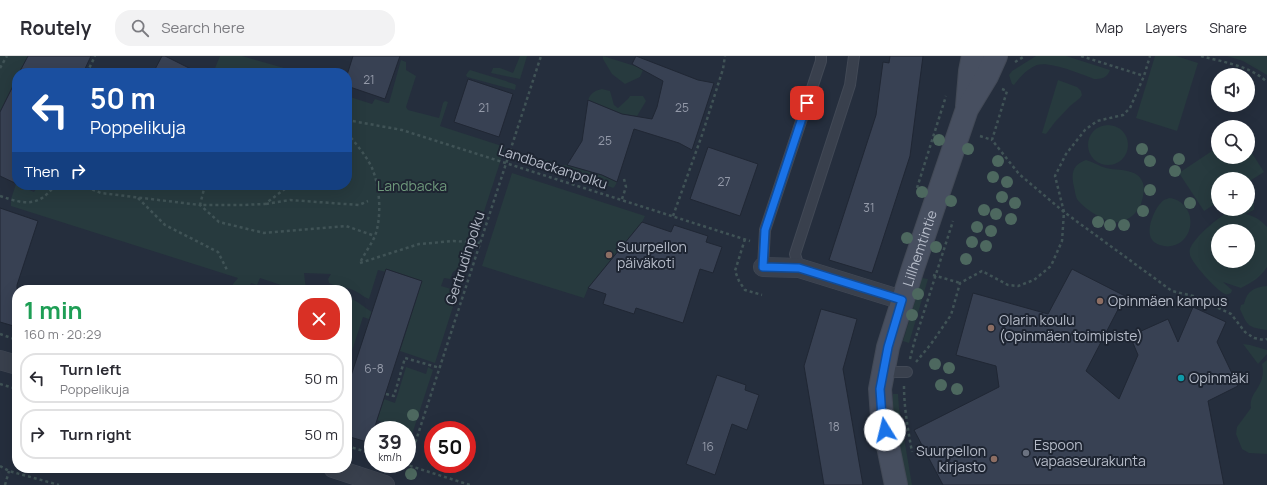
<!DOCTYPE html>
<html lang="en">
<head>
<meta charset="utf-8">
<style>
	:root { --surface:#fff; --page:#f2f2f3; --text:#2b2b33; --muted:#7c7c81; --line:#e1e1e2 }
	body { margin:0; font-family:Manrope,sans-serif; background:var(--page); color:var(--text); height:100vh; display:flex; flex-direction:column; font-size:15px; white-space:nowrap }
	* { box-sizing:border-box; margin:0 }
	p { font-size:13px; color:var(--muted) }
	.icon { flex:none; width:22px; height:22px; fill:none; stroke:currentColor; stroke-width:2; stroke-linecap:round; stroke-linejoin:round }
	.map { position:relative; flex:1; overflow:hidden }
	.side { position:absolute; left:12px; top:229px; width:340px; height:188px; display:flex; flex-direction:column; background:var(--surface); border-radius:16px; box-shadow:0 4px 16px #0002 }
	.side>* { flex:none }
	.guide { position:absolute; left:12px; top:12px; width:340px; height:122px; border-radius:16px; box-shadow:0 4px 16px #0002; background:#1a4fa0; color:#fff; overflow:hidden }
	.controls { position:absolute; left:1211px; top:12px; display:grid; gap:8px }
	.controls a { display:grid; place-items:center; width:44px; height:44px; border-radius:50%; background:var(--surface); box-shadow:0 4px 16px #0002; font-size:20px }
	.speed { position:absolute; left:364px; top:365px; display:flex; gap:8px; font-size:20px; font-weight:700; text-align:center }
	.speed>* { display:grid; place-content:center; width:52px; height:52px; border-radius:50%; background:var(--surface); box-shadow:0 4px 16px #0002; line-height:1 }
	.speed small { font-size:10px; font-weight:400 }
	.speed .limit { border:6px solid #d22; background:#fff; color:#111 }
	.pin { position:absolute; display:grid; place-items:center; width:34px; height:34px; color:#fff; margin:-17px; border-radius:8px; box-shadow:0 2px 6px #0006 }
	.me { position:absolute; width:44px; margin:-22px; rotate:351deg; stroke-linejoin:round; filter:drop-shadow(0 0 3px #0008) }
	.turn { display:flex; align-items:center; gap:14px; height:84px; padding:0 12px; font-size:18px }
	.turn .icon { width:52px; height:52px; stroke-width:2.5 }
	.turn b { display:block; font-size:28px; line-height:34px }
	.then { display:flex; align-items:center; height:38px; padding:0 12px; background:#0003; gap:8px; font-size:15px }
	.round { display:grid; place-items:center; flex:none; width:42px; height:42px; border-radius:16px; background:var(--page) }
	.headline { display:flex; align-items:center; justify-content:space-between; height:68px; padding:0 12px }
	h1 { font-size:24px; font-weight:700; line-height:30px; color:#1e9e55 }
	ul { padding:0; list-style:none }
	li { display:flex; align-items:center; gap:12px; height:50px; margin:0 8px 6px; padding:0 4px; border:2px solid var(--line); border-radius:16px }
	li div { flex:1 }
	li b { display:block; font-size:15px }
	li em { font-style:normal }
	header { display:flex; align-items:center; gap:24px; box-sizing:border-box; height:56px; padding:0 20px; background:var(--surface); border-bottom:1px solid var(--line) }
	header strong { font-size:19px }
	nav { display:flex; gap:22px; margin-inline-start:auto; font-size:14px }
	.search { width:280px; height:36px; background:var(--page); display:flex; align-items:center; gap:10px; box-sizing:border-box; padding:0 14px; border-radius:16px; color:var(--muted); font-size:15px }
	.map>svg:first-child { display:block }
	.green { fill:#273a3e; fill-rule:evenodd }
	.building { fill:#384153; stroke:#202734 }
	.lines { fill:none; stroke-linecap:round; stroke-linejoin:round }
	.service-casing { stroke:#424956; stroke-width:12 }
	.minor-casing { stroke:#424956; stroke-width:20 }
	.secondary-casing { stroke:#424956; stroke-width:24 }
	.path { stroke:#405356; stroke-width:2.5; stroke-dasharray:3 3; stroke-linecap:butt }
	.service { stroke:#39404d; stroke-width:10 }
	.minor { stroke:#39404d; stroke-width:19 }
	.secondary { stroke:#474f60; stroke-width:22 }
	.tree { fill:#4d685f }
	.route-casing { stroke:#114b97; stroke-width:10 }
	.route { stroke:#1a73e8; stroke-width:7 }
	.education-dot { fill:#8d6e63; stroke:#1e2532; stroke-width:1.5 }
	.culture-dot { fill:#0f9aa8; stroke:#1e2532; stroke-width:1.5 }
	.worship-dot { fill:#6b7280; stroke:#1e2532; stroke-width:1.5 }
	.labels { text-anchor:middle; stroke-width:4; stroke-linejoin:round; paint-order:stroke }
	.number-label { font-size:12px; fill:#949aa9 }
	.street-label { font-size:14px; fill:#b5bbc8; stroke:#1e2532 }
	.park-label { font-size:14px; fill:#6e987b; stroke:#1e2532 }
	.poi-label { font-size:14px; fill:#b5bbc8; stroke:#1e2532; text-anchor:start }
</style>
</head>
<body>
<header>
<strong>Routely</strong>
<div class="search"><svg class="icon" aria-label="search" viewBox="0 0 24 24"><circle cx="10" cy="10" r="6"/><path d="M15 15l6 6"/></svg>Search here</div>
<nav><a>Map</a><a>Layers</a><a>Share</a></nav>
</header>
<div class="map">
<svg width="1267" height="429" viewBox="0 0 1267 429">
	<rect width="100%" height="100%" fill="#252e3d"/>
	<g class="green">
		<path d="M0,0h28l-9,17h-2v5l-17,34z"/>
		<path d="M220,0h22l42,12 9,5h-80z"/>
		<path d="M520,0h7l-7,23 -29,-6 2,-5h7l13,5z"/>
		<path d="M603,0l35,11 5,3 -3,7 -15,7 -13,-10 -9,-15z"/>
		<path d="M1036,0h30l44,14c-3,8 -8,9 -16,9 -13,-5 -44,-18 -57,-14 -10,4 -17,12 -23,20l-2,-1 -3,-9 3,-4z"/>
		<path d="M1155,0h21l22,7 -21,68 -41,-13z"/>
		<path d="M1227,0h40v19l-24,-14z"/>
		<path d="M401,4l5,2v8l10,6 -10,31 2,3 31,8 4,-15 2,-2 3,1 -8,24 65,21 -37,114 -15,11 -3,7 -6,-1 -3,8 17,5 -23,72 -35,-12 22,-70 -35,-12 -1,3 -8,-2 -9,29c-5,-2 -7,-4 -12,-7 -7,-5 -20,-4 -28,-9l-1,-4 3,-5 -27,-1 2,17h-10l-36,-12 -3,7 -6,-2 -3,7h-16l1,-6 5,-6 -227,-72v-7l5,-15 18,8 4,-7h309v-89l25,8 3,-5 12,4h2z"/>
		<path d="M470,14l36,11c3,2 7,2 10,4l-1,5 -48,-13 -1,-2 2,-3z"/>
		<path d="M1058,24l19,7 4,4 1,4 -2,3 -10,8 -15,16 -9,12 -4,-1z"/>
		<path d="M602,33l8,2 4,14 4,3 10,-9 2,-3h13l3,5 -9,15 -15,-2 -34,-14c3,-7 6,-9 14,-11z"/>
		<circle cx="1108" cy="89" r="20"/>
		<path d="M1218,91v10h30v-10l16,25 -16,10v-3h-30v23l-14,9 -25,-38z"/>
		<path d="M515,95l28,9h4l14,5h6l35,10 15,7 -2,4 -2,2 -7,-3 -2,3 -72,-23 -13,-4 -6,-4z"/>
		<path d="M1086,104c7,2 13,6 20,8 13,3 32,0 37,15 2,6 0,15 -2,21 -5,10 -11,16 -23,18 -11,2 -35,-14 -41,-23 -2,-4 -2,-8 -3,-12 -3,-13 -2,-22 12,-27z"/>
		<path d="M512,117l133,43 -3,6 -54,66 -4,10 -102,-32z"/>
		<path d="M1169,142c14,1 24,15 21,29 -3,17 -22,25 -36,15 -11,-9 1,-36 10,-42 1,-1 4,-1 5,-2z"/>
		<path d="M1248,145l6,2v7l-9,4c9,2 15,5 22,13v40c-6,10 -16,16 -26,21l-18,-6 9,8 -1,3c-3,1 -4,2 -6,1 -7,-2 -34,-32 -35,-39 0,-2 -1,-4 0,-6 3,-11 34,-38 46,-40 3,-1 8,0 12,0zM1218,175h30v30h-30z"/>
		<path d="M922,222l6,1 -19,64 -6,-2z"/>
		<path d="M1267,230v44c-19,-3 -19,-3 -27,-21l1,-4 3,-1c3,-13 10,-17 23,-18z"/>
		<path d="M347,241c10,3 16,10 25,15l-3,7 -6,-2 -16,49z"/>
		<path d="M1243,288l7,1 17,5v4l-9,10z"/>
		<path d="M1267,304v94l-18,-1 -7,-4 -6,-15 1,-7 14,-19c-3,-16 16,-21 11,-44z"/>
		<path d="M406,311l20,7 2,-7 5,3 -26,80v-20h-5l-25,-10 7,-21 11,4z"/>
		<path d="M893,338h5l1,14 13,77h-6l-13,-74z"/>
	</g>
	<g class="building">
		<path d="M28,0h63l-8,17h-64z"/>
		<path d="M162,0h3l34,17h-46z"/>
		<path d="M353,0h47l-15,43 -38,-13v-11z"/>
		<path d="M636,0l62,24 16,3 -22,67 -13,-7 -45,-14 -17,53 -15,-7 -35,-10 15,-24 6,-41 34,14 30,5 5,-12 6,-26 -31,-17z"/>
		<path d="M890,0h33l-13,100 -38,117 -43,-13 47,-145 7,-53 6,1z"/>
		<path d="M17,22v106l-17,-8v-64z"/>
		<path d="M468,23l45,15 -14,43 -45,-15z"/>
		<path d="M708,91l50,17 -18,52 -50,-17z"/>
		<path d="M0,152l38,13 -21,64v42l-17,-5z"/>
		<path d="M642,166l29,10 3,-7 34,11 -2,6 16,5 -9,26 -13,-4 -17,54 -47,-15 -2,6 -31,-10 3,-10 -18,-6z"/>
		<path d="M386,213l36,12 -45,139 -3,10h-1l-3,13 -23,-7v-48z"/>
		<path d="M1072,213l53,27 -39,75 33,28 19,-44 -8,-19 38,-17 10,23 15,-35 33,15 -9,20 21,44 -30,15 16,84h-281l-29,-55 85,-43 -3,-21 -40,-11 17,-62 75,21z"/>
		<path d="M821,253l36,10 -14,50 20,116h-39l-20,-119z"/>
		<path d="M717,319l29,10 -1,5 14,5 -12,35 -15,-6 -17,51 -29,-11z"/>
	</g>
	<g class="lines">
		<g class="service-casing">
			<g id="service">
				<path d="M763,211l2,-37 56,-169v-5"/>
				<path d="M799,212l-4,-14 55,-169 4,-29"/>
				<path d="M882,315l15,1h10"/>
			</g>
		</g>
		<g class="minor-casing">
			<g id="minor">
				<path d="M763,211l36,1 103,32"/>
				<path d="M0,304l17,5"/>
				<path d="M333,412l52,17"/>
			</g>
		</g>
		<g class="secondary-casing">
			<g id="secondary">
				<path d="M967,50l3,-35 3,-15"/>
				<path id="s1" d="M896,429l-14,-68 -2,-28 8,-42 25,-79 54,-159 20,-33 9,-20"/>
			</g>
		</g>
		<g class="path">
			<path d="M1081,0l63,20"/>
			<path d="M1201,0c22,6 49,10 66,26"/>
			<path d="M1015,6l10,-6"/>
			<path d="M0,12l7,-12"/>
			<path d="M87,17l8,-17"/>
			<path d="M1002,33l5,2 -15,49 27,34 13,11 32,27 108,79 21,5 38,18 14,18 9,6 10,2 3,-1"/>
			<path d="M347,64l55,10 348,111"/>
			<path d="M347,77c9,11 19,22 25,35 8,19 10,48 3,68 -4,9 -11,18 -15,27"/>
			<path d="M980,80l12,4"/>
			<path d="M81,129l20,8 99,12 19,17 45,11 82,-7 29,10"/>
			<path d="M205,129l-5,20h43l22,-1 25,-19"/>
			<path d="M917,132l29,-92"/>
			<path d="M0,140c24,8 38,12 55,-11"/>
			<path d="M138,142l27,27 53,27 10,20"/>
			<path d="M622,143l4,-12 -2,-8"/>
			<path d="M266,148l24,-4 69,5 9,-4"/>
			<path d="M673,160l29,-81 21,-66 2,-13"/>
			<path d="M745,183l-10,32 4,10 6,9 17,5"/>
			<path d="M360,207l59,-19 35,-3 26,2"/>
			<path d="M933,219l27,8"/>
			<path d="M0,278l17,6"/>
			<path d="M910,303l4,-16 39,-122"/>
			<path d="M916,306l15,-18 20,-29 9,-32 22,-12 26,14 10,1 16,-6 17,-14 11,-25 2,-29 -9,-36 11,-22 19,-24 12,-9 26,-6 7,-7 14,-32 6,-20"/>
			<path d="M0,328l17,5"/>
			<path d="M904,330c0,22 4,44 8,66"/>
			<path d="M386,338l8,2 11,-38 35,10"/>
			<path d="M347,390l26,8"/>
			<path d="M404,408l66,21"/>
			<path d="M408,409l133,-409"/>
			<path d="M0,410l9,5 50,14"/>
			<path d="M5,429l4,-14"/>
		</g>
		<use href="#service" class="service"/>
		<use href="#minor" class="minor"/>
		<use href="#secondary" class="secondary"/>
	</g>
	<g class="tree">
		<circle cx="939" cy="84" r="6"/>
		<circle cx="968" cy="93" r="6"/>
		<circle cx="1142" cy="93" r="6"/>
		<circle cx="1179" cy="103" r="6"/>
		<circle cx="998" cy="105" r="6"/>
		<circle cx="1150" cy="105" r="6"/>
		<circle cx="1175" cy="115" r="6"/>
		<circle cx="993" cy="121" r="6"/>
		<circle cx="1007" cy="126" r="6"/>
		<circle cx="1150" cy="134" r="6"/>
		<circle cx="922" cy="136" r="6"/>
		<circle cx="1002" cy="141" r="6"/>
		<circle cx="951" cy="145" r="6"/>
		<circle cx="1015" cy="147" r="6"/>
		<circle cx="1190" cy="147" r="6"/>
		<circle cx="984" cy="154" r="6"/>
		<circle cx="1143" cy="155" r="6"/>
		<circle cx="996" cy="158" r="6"/>
		<circle cx="1011" cy="163" r="6"/>
		<circle cx="1098" cy="166" r="6"/>
		<circle cx="1110" cy="169" r="6"/>
		<circle cx="1124" cy="169" r="6"/>
		<circle cx="977" cy="171" r="6"/>
		<circle cx="991" cy="175" r="6"/>
		<circle cx="907" cy="182" r="6"/>
		<circle cx="972" cy="186" r="6"/>
		<circle cx="986" cy="190" r="6"/>
		<circle cx="936" cy="191" r="6"/>
		<circle cx="966" cy="203" r="6"/>
		<circle cx="918" cy="238" r="6"/>
		<circle cx="912" cy="259" r="6"/>
		<circle cx="935" cy="308" r="6"/>
		<circle cx="949" cy="312" r="6"/>
		<circle cx="941" cy="329" r="6"/>
		<circle cx="957" cy="333" r="6"/>
		<circle cx="413" cy="359" r="6"/>
		<circle cx="411" cy="418" r="6"/>
	</g>
	<g class="lines">
		<g class="route-casing">
			<path id="route" d="M807,47l-42,127 -2,37 36,1 103,32 -14,47 -8,42 2,28 3,13"/>
		</g>
		<use href="#route" class="route"/>
	</g>
	<g class="education-dot">
		<circle cx="609" cy="199" r="4"/>
		<circle cx="1100" cy="245" r="4"/>
		<circle cx="991" cy="272" r="4"/>
		<circle cx="994" cy="403" r="4"/>
	</g>
	<circle class="culture-dot" cx="1181" cy="322" r="4"/>
	<circle class="worship-dot" cx="1026" cy="397" r="4"/>
	<g class="labels">
		<g class="number-label">
			<text x="369" y="28">21</text>
			<text x="484" y="56">21</text>
			<text x="682" y="56">25</text>
			<text x="605" y="89">25</text>
			<text x="724" y="130">27</text>
			<text x="869" y="156">31</text>
			<text x="374" y="317">6-8</text>
			<text x="834" y="375">18</text>
			<text x="708" y="395">16</text>
		</g>
		<g class="street-label">
			<text transform="translate(553 111) rotate(18)" y="5">Landbackanpolku</text>
			<text dy="5" stroke="none"><textPath href="#s1" startOffset="244">Lillhemtintie</textPath></text>
			<text transform="translate(465 202) rotate(-72)" y="5">Gertrudinpolku</text>
		</g>
		<g class="park-label">
			<text x="412" y="135">Landbacka</text>
		</g>
		<g class="poi-label">
			<text x="617" y="196">Suurpellon<tspan x="617" dy="16">päiväkoti</tspan></text>
			<text x="1108" y="250">Opinmäen kampus</text>
			<text x="999" y="269">Olarin koulu<tspan x="999" dy="16">(Opinmäen toimipiste)</tspan></text>
			<text x="1189" y="327">Opinmäki</text>
			<text x="1034" y="394">Espoon<tspan x="1034" dy="16">vapaaseurakunta</tspan></text>
			<text x="986" y="400" text-anchor="end">Suurpellon<tspan x="986" dy="16">kirjasto</tspan></text>
		</g>
	</g>
</svg>
<div class="controls">
<a><svg class="icon" aria-label="sound" viewBox="0 0 24 24"><path d="M4 9h4l5-4v14l-5-4H4zM17 9q2 3 0 6"/></svg></a>
<a><svg class="icon" aria-label="search" viewBox="0 0 24 24"><circle cx="10" cy="10" r="6"/><path d="M15 15l6 6"/></svg></a>
<a>+</a>
<a>−</a>
</div>
<div class="speed"><div>39<small>km/h</small></div><div class="limit">50</div></div>
<div class="pin" style="left:807px;top:47px;background:#d93025"><svg class="icon" aria-label="arrive" viewBox="0 0 24 24"><path d="M6 21V4h12l-3 4 3 4H6"/></svg></div>
<svg class="me" style="left:885px;top:374px" viewBox="-20 -20 40 40"><circle r="19" fill="#fff"/><path d="M0-13L10 11 0 6-10 11z" fill="#1a73e8"/></svg>
<div class="guide">
<div class="turn"><svg class="icon" aria-label="left" viewBox="0 0 24 24"><path d="M17 20v-9H6M10 6l-5 5 5 5"/></svg><div><b>50 m</b>Poppelikuja</div></div>
<div class="then">Then<svg class="icon" aria-label="right" viewBox="0 0 24 24"><path d="M7 20v-9h11M14 6l5 5-5 5"/></svg></div>
</div>
<section class="side">
<div class="headline"><div><h1>1 min</h1><p>160 m · 20:29</p></div><a class="round" style="background:#d93025;color:#fff"><svg class="icon" aria-label="close" viewBox="0 0 24 24"><path d="M6 6l12 12M18 6L6 18"/></svg></a></div>
<ul>
<li><svg class="icon" aria-label="left" viewBox="0 0 24 24"><path d="M17 20v-9H6M10 6l-5 5 5 5"/></svg><div><b>Turn left</b><p>Poppelikuja</p></div><em>50 m</em></li>
<li><svg class="icon" aria-label="right" viewBox="0 0 24 24"><path d="M7 20v-9h11M14 6l5 5-5 5"/></svg><div><b>Turn right</b></div><em>50 m</em></li>
</ul>
</section>
</div>
</body>
</html>
